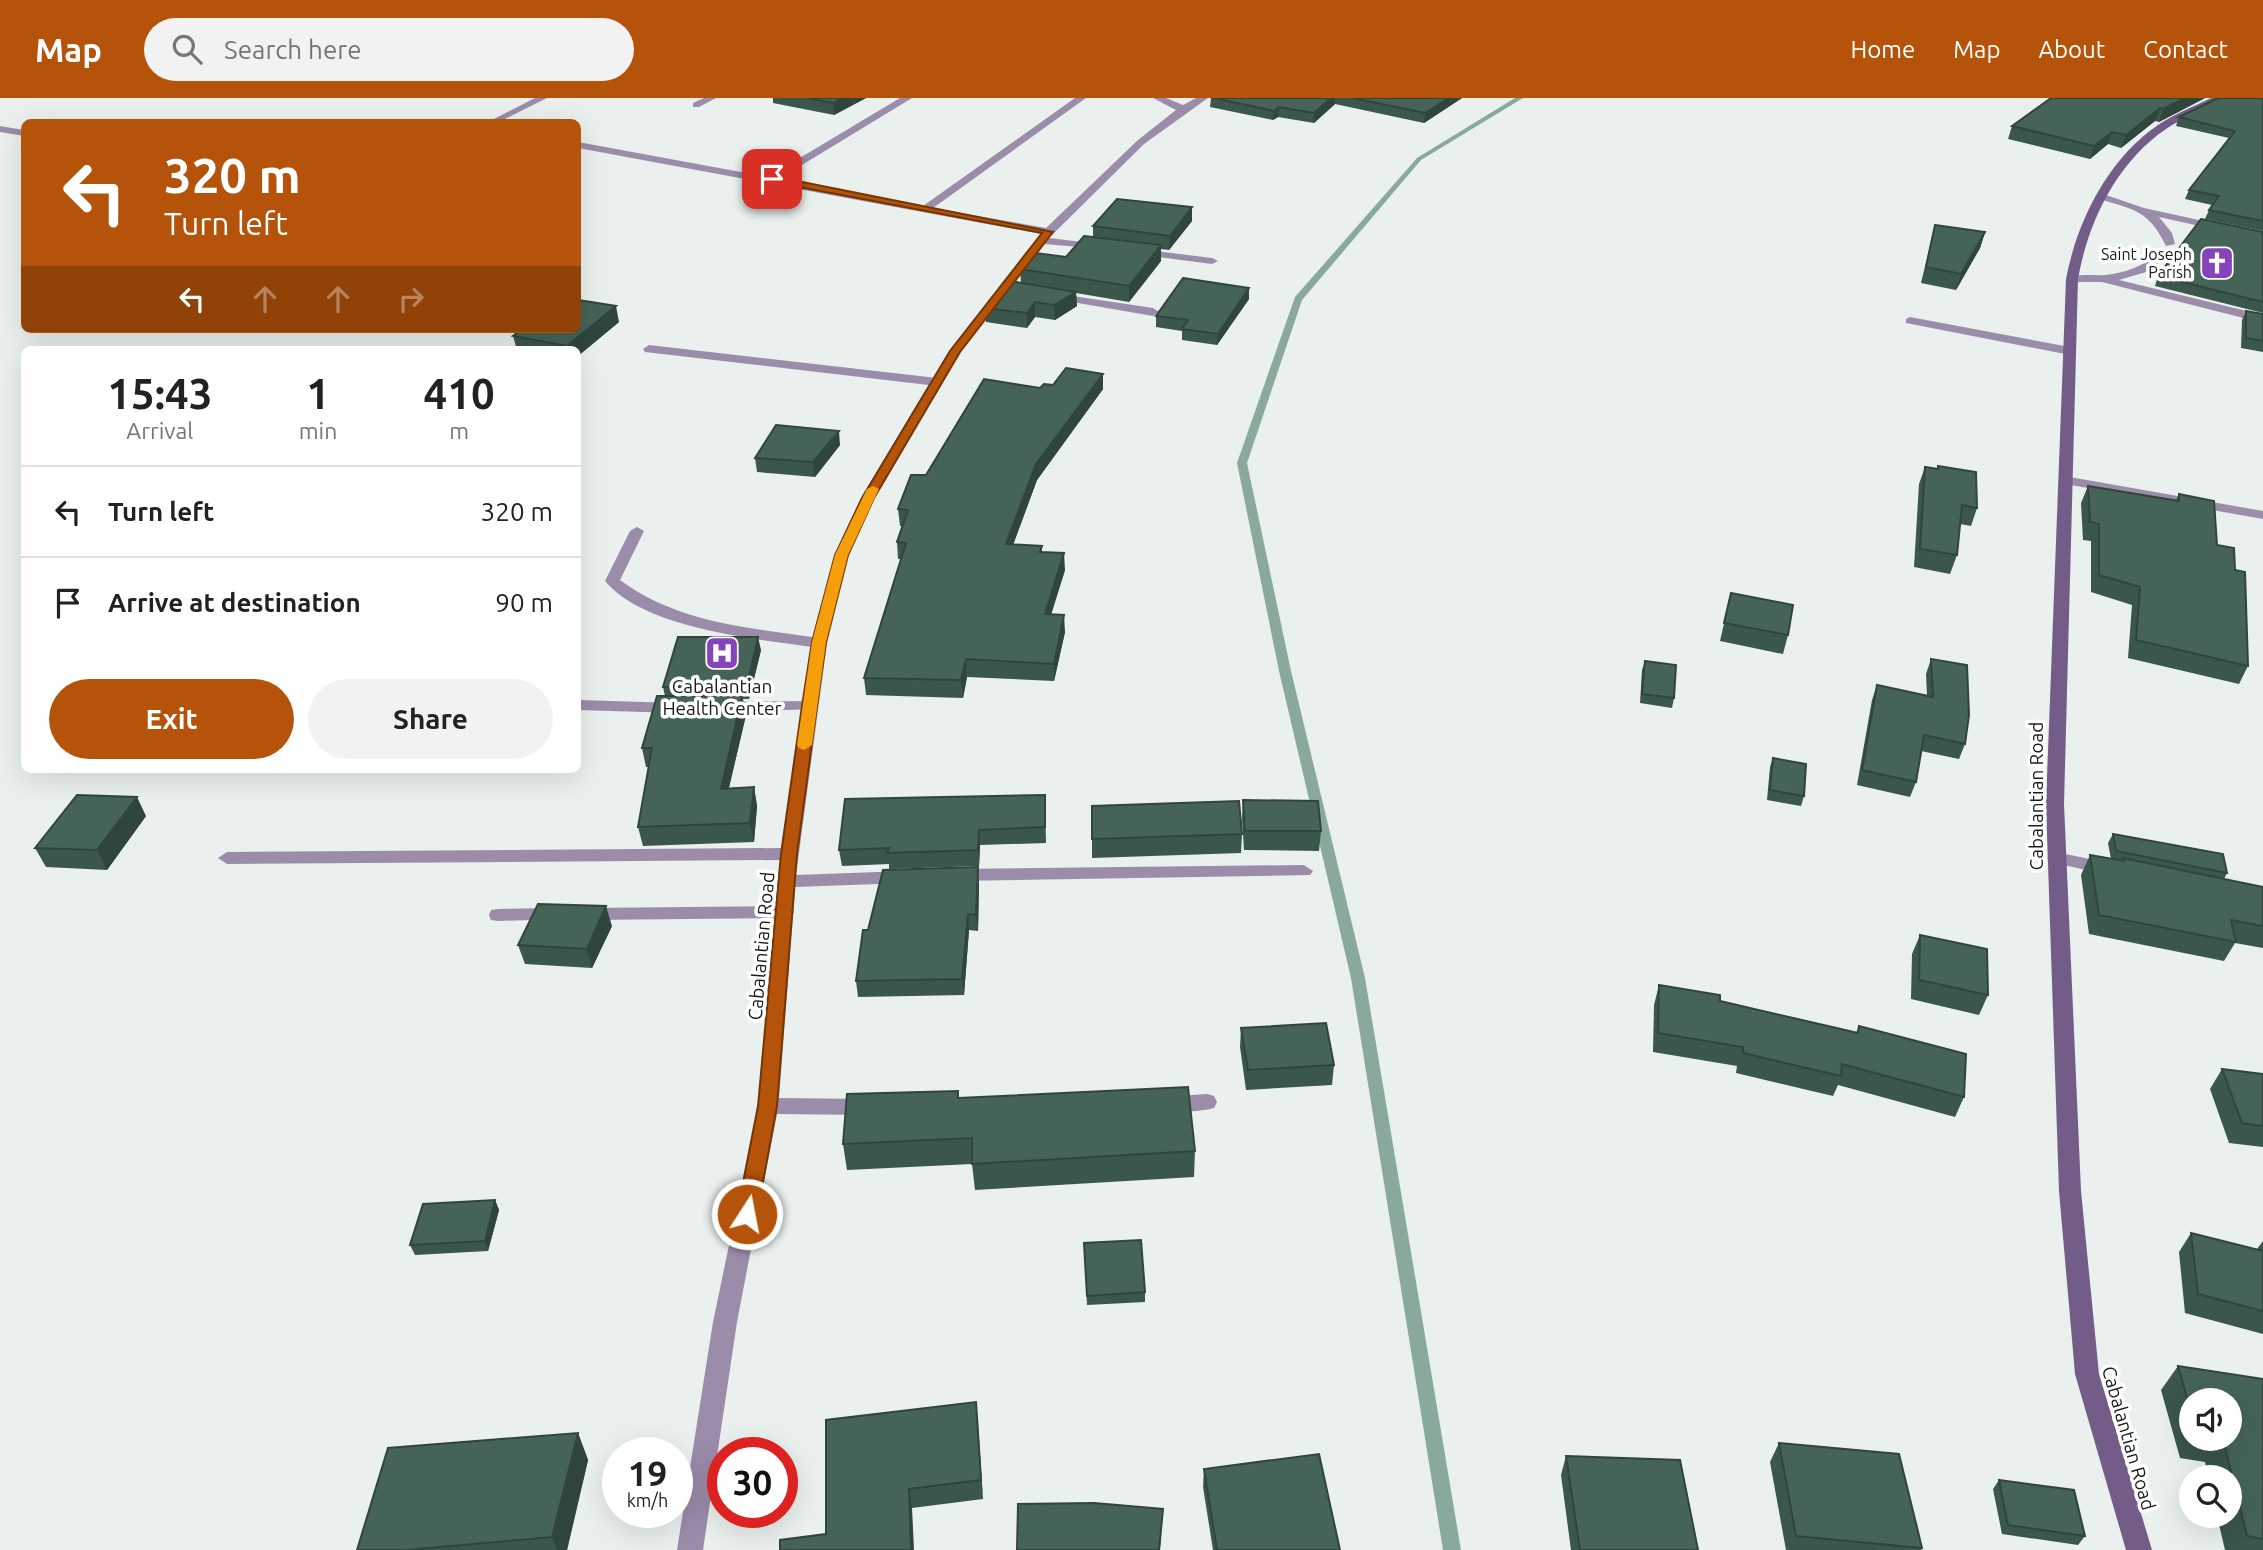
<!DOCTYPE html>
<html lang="en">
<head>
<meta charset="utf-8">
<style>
	:root { --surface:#fff; --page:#f2f2f2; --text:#222; --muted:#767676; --line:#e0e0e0; --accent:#b45309 }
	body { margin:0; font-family:Ubuntu,sans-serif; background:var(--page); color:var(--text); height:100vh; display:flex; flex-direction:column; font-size:26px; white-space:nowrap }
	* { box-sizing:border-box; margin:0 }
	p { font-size:23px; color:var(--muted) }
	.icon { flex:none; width:38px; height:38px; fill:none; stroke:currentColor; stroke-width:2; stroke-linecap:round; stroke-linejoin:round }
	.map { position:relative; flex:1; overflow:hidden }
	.side { position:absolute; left:21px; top:248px; width:560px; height:427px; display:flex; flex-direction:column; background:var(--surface); border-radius:10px; box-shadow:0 7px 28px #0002 }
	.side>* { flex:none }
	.guide { position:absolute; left:21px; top:21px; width:560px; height:214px; border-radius:10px; box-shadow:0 7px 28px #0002; background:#b45309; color:#fff; overflow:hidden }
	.tools { position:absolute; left:2179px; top:1290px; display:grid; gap:14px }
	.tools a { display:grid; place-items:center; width:63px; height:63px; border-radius:50%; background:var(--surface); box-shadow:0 7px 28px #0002; font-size:35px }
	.speed { position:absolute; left:602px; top:1339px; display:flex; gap:14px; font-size:35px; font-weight:700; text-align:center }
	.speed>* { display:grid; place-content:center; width:91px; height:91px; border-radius:50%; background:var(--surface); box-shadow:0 7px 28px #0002; line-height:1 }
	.speed small { font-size:18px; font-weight:400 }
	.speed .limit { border:10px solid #d22; background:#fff; color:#111 }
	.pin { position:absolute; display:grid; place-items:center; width:60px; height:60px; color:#fff; margin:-30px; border-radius:14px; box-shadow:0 4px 10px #0006 }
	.me { position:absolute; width:77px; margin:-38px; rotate:11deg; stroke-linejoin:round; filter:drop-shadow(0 0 5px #0008) }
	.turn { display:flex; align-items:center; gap:24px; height:147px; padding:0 28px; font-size:32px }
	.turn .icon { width:91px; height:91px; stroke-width:2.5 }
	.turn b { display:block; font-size:49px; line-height:60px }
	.lanes { display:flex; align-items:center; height:66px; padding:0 28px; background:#0003; justify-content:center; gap:35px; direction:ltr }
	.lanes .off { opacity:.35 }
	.eta { display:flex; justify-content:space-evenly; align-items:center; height:119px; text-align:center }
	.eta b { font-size:42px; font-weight:700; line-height:49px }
	.primary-button { display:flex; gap:14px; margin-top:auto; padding:14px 28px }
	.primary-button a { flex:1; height:80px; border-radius:42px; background:var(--accent); color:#fff; font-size:28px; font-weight:700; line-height:80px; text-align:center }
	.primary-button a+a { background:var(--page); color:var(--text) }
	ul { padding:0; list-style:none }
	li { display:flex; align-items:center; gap:21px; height:91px; padding:0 28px; border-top:2px solid var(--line) }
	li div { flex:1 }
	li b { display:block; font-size:26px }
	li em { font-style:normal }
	header { display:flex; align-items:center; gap:42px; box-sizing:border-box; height:98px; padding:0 35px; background:var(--accent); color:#fff }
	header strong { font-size:33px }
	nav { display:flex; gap:38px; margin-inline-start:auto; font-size:24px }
	.search { width:490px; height:63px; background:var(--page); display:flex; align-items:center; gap:18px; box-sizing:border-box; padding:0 24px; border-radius:38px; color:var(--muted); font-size:26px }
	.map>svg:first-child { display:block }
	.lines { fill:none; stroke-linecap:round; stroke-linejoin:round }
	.stream { fill:#89aa9b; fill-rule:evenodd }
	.lane { fill:#9b8caa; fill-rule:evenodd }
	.street { fill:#9b8caa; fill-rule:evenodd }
	.secondary { fill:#735d88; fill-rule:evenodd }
	.wall { fill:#3b564b; fill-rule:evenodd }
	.shaded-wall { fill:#30463d }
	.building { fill:#456457; stroke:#30463d; stroke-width:2 }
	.route { fill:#b45309; stroke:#753606; stroke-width:2 }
	.slow { fill:#f59e0b }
	.labels { text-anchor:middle; stroke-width:7; stroke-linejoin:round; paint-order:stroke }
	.far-poi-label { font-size:16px; fill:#1a1c1b; stroke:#fff; text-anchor:end }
	.poi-label { font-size:19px; fill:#1a1c1b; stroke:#fff }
	.street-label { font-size:19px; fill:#1a1c1b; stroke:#fff }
</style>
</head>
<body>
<header>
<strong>Map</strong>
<div class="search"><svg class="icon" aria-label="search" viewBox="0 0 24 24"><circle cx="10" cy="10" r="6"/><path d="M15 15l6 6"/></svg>Search here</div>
<nav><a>Home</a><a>Map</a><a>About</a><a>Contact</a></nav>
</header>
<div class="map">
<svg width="2263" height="1452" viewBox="0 0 2263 1452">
	<rect width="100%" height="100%" fill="#e9f0ed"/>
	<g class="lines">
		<path class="stream" d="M1515,0h8l-102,62 -119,140 -55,163 44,208 74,307 96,572h-18l-92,-572 -72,-307 -42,-208 58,-166 122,-139z"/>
		<g class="lane">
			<path d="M2100,95l44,15 119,26v6l-104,-23 13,16 3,11 -9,2c-18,-37 -32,-36 -70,-48l-1,-2z"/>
			<path d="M2158,156l10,2 -22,16 -27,8 144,35v8l-161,-41h-30l-6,-3c10,-6 27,-3 39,-4 21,-2 37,-9 53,-21z"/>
			<path d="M1910,219l160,30 6,4 -6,4 -164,-32v-4z"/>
			<path d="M649,247l288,33 6,4 -6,4 -292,-34 -2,-3z"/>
			<path d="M637,429l7,4 -24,49c58,43 130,48 199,58l8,5 -8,5c-60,-9 -173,-18 -214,-67l25,-50z"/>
			<path d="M578,602l99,3 8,5 -8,5 -99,-3z"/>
			<path d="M810,603l6,2 2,3 -2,3 -94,3 -8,-5 8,-5z"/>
			<path d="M785,808l7,1 2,5 -2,5 -7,1 -199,2 -7,-1 -2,-5 2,-5 7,-1z"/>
			<path d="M554,810l7,1 2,5 -2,5 -63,2 -7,-1 -2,-5 2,-5 7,-1z"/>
		</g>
		<g class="street">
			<path d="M535,0h12l-48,24h-11z"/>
			<path d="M704,0h12l-17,9h-6v-4z"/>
			<path d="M900,0h12l-133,81 144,27 152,-108h11l-153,110 113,20 92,-88 38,-30 -23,-12h13l17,7 13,-7h12l-64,46 -95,94 51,6 4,1v4l-60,-5 -84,108 -85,146 -26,57 -22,88 -31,232 109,-4 6,2 3,4 -3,4 -6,2 -110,4 -16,211 89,1 7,2 3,6 -3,6 -7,2 -91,-1 -40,208 -34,228h-26l36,-228 45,-216 22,-246 -553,4 -9,-6 9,-6 554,-4 30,-205 24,-88 26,-57 88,-147 92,-117 -463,-86v-6l190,35z"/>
			<path d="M384,21h55l5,3h-65z"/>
			<path d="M0,28l24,4v6l-24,-4z"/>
			<path d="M1139,151l73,9 6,3 -6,3 -77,-10 -1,-2z"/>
			<path d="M1053,195l100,15 6,4 -6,4 -104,-18v-4z"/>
			<path d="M2064,378l199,35v8l-204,-36v-6z"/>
			<path d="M2056,754l53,11 9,6 -9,6 -59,-13 -3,-4z"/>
			<path d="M1304,767l9,6 -3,4 -353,6 -6,-2 -3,-4 3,-4 6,-2z"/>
			<path d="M1207,996l7,2 3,6 -3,6c-14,4 -38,5 -52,1l-3,-6 3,-6z"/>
		</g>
		<path class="secondary" d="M2211,0h12c-17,13 -40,19 -57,31 -49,33 -78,93 -88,150l-14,525 17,387 18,183 53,176h-26l-51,-176 -16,-183 -13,-387 20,-525c11,-58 42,-120 92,-154 16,-11 35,-18 53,-27z"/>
	</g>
	<g class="wall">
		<path d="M773,0h93l-32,17 -61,-12z"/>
		<path d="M1211,0h251l-38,25 -89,-19 -21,19 -36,-6 -5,3 -63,-13z"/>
		<path d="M2205,0l-46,24 -4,-1 -34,27 -13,-4 -18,15 -82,-20 4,-13z"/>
		<path d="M2263,0v133l-58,-12 4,-9 3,-5 -27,-6 4,-9 40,-52 -53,-12 3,-9z"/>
		<path d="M1192,123l-23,29 -8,-1v12l-32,41 -53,-9 1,13 -22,14 -20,-3 -8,11 -41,-6 -1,-14 36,-25 -1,-14 46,-12 27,-20v-11z"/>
		<path d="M1935,127l50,7 -5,16 -24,42 -35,-7z"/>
		<path d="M2263,134v81l-108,-27 3,-10z"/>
		<path d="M1249,190v11l-32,46 -35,-5v-9l-26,-4v-11z"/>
		<path d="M2246,213l17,3v38l-22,-4 1,-28z"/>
		<path d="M619,224l-41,34v-6h-61l-4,-14z"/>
		<path d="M1103,276v15l-66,91 -24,65 29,1v6l23,18 -14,44 14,18 -11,49 -87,-4 -4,21 -97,-3 -2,-17 37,-119h-3l-1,-17 5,-16h-2l-2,-17 28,-34 114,-87z"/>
		<path d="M840,347l-25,32 -58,-5 -2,-14z"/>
		<path d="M1938,368l39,42 -6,18 -11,-2 -3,31 -7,19 -36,-7 5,-83 6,-17 12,2z"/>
		<path d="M2088,388l88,14 3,-6 38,51 18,25 13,96 -9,18 -111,-26 4,-53 -41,-13v-51l-8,-1 -2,-37z"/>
		<path d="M1731,495l57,42 -5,19 -63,-13z"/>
		<path d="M761,552l-12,49h-6l3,16 -17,73 25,-1 3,19 -3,36 -111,4 -5,-19 11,-60h-3l-4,-19 23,-52 -2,-9z"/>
		<path d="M1931,561l34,85 -6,15 -38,-8 -5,31 -6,15 -53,-12 15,-85 5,-15 50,11 -1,-22z"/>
		<path d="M1645,563l29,37 -2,10 -32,-5 2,-33z"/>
		<path d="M1773,660l31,38 -3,10 -34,-6 3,-33z"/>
		<path d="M1045,697l1,48 -66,2 -1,21 -90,3v-5l-47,2 -3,-16z"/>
		<path d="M1243,702l78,31 -2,20 -75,-1 -2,-31z"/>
		<path d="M1092,708l150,28 -1,19 -149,5z"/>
		<path d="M146,718l-39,54 -61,-3 -11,-19z"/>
		<path d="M2113,736l114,39 -3,6 39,8v61l-28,-5 -11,18 -135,-27 -8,-59 9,-20 21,4 -3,-16z"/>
		<path d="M979,785l-1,48 -9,-1 -5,65 -106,2 -2,-16 12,-51z"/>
		<path d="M612,828l-20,42 -67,-4 -7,-19z"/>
		<path d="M1920,837l68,60 -9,20 -68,-16 1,-45z"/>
		<path d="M1659,887l61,16 136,32 3,-7 105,71 -9,20 -117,-32 -5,11 -97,-23 1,-7 -84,-14 1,-47z"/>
		<path d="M1241,930l93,37 -2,20 -86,5 -6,-43z"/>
		<path d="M2222,971l41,5v73l-34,-4 -19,-54z"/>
		<path d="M958,993l1,7 236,53 -1,26 -219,13 -3,-26 -125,6 -4,-26z"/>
		<path d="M495,1102l4,10 -11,41 -73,4 -5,-10z"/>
		<path d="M2191,1135l66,16 6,-8v93l-78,-21 -6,-61z"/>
		<path d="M1084,1145l61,49v10l-58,3z"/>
		<path d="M2178,1268l85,13v171h-38l-8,-34h13v-39h-22l-3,-15 -25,-4 -19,-68zM2191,1302l39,38h-39z"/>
		<path d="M976,1304l7,97 -71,9 -86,26z"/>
		<path d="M578,1335l10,27 -21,90h-210z"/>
		<path d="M1779,1345l143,105 -1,2h-135l-16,-88z"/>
		<path d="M1566,1358l132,94h-127l-10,-75z"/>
		<path d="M1204,1371l136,81h-127l-10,-63z"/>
		<path d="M1999,1382l86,56 -7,9 -76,-11 -9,-45z"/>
	</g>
	<g class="shaded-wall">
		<path d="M842,0h24l-32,17 -1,-12z"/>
		<path d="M1331,0h4v6l-21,19v-10z"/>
		<path d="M1449,0h13l-38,25 1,-10z"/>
		<path d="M2185,0h20l-46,24 4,-13z"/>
		<path d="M1279,9l-1,10 -5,3 1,-9z"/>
		<path d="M2160,10l-5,13 -34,27 5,-13z"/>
		<path d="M2112,34l-4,12 -18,15 4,-13z"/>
		<path d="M1192,109v14l-23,29 1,-14z"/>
		<path d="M1985,134l-5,16 -24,42 5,-16z"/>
		<path d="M1161,147v16l-32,41v-16z"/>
		<path d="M1249,190v11l-32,46 1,-11z"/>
		<path d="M1076,194l1,14 -22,14 -1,-15z"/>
		<path d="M1035,204v15l-8,11v-15z"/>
		<path d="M616,208l3,16 -41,34v-6h-10l-1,-4z"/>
		<path d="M1103,276v15l-66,91 -30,81 -1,-17 30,-80z"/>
		<path d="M839,333l1,14 -25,32 -2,-15z"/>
		<path d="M1064,455l1,17 -19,61 -1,-17z"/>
		<path d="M1064,517l1,17 -11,49v-17z"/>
		<path d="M758,539l3,13 -12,49 -2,-13z"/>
		<path d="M966,561l1,18 -4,21 -2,-18z"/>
		<path d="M742,598l4,19 -22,93 -3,-19z"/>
		<path d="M754,689l3,19 -3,36 -4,-19z"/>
		<path d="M137,699l9,19 -39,54 -10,-20z"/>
		<path d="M979,732l1,15 -1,21 -1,-16z"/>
		<path d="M978,769l1,16 -1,48 -2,-16z"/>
		<path d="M606,808l6,20 -20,42 -5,-19z"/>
		<path d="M968,816l1,16 -5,65 -2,-16z"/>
		<path d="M495,1102l4,10 -11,41 -3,-10z"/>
		<path d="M976,1304l2,19 5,78 -2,-19z"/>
		<path d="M578,1335l10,27 -21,90h-10l-5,-13z"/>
		<path d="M909,1391l3,19 2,42h-3z"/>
		<path d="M1163,1411l-3,41h-1z"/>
	</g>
	<g class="building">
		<path d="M807,0h35l-9,5z"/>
		<path d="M1214,0h117l-17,15 -35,-6 -5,4z"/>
		<path d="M1353,0h96l-24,15z"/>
		<path d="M2051,0h134l-22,11 -3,-1 -34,27 -14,-3 -18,14 -82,-20z"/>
		<path d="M2218,0h45v123l-54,-11 10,-14 -30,-6 46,-59 -56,-14z"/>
		<path d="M1117,101l75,8 -22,29 -77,-10z"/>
		<path d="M2201,121l62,13v70l-105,-26z"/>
		<path d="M1935,127l50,7 -24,42 -35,-7z"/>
		<path d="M1084,138l77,9 -32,41 -109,-17 16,-16 30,4z"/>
		<path d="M1183,180l66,10 -31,46 -36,-5 6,-9 -32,-4z"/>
		<path d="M1010,183l66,11 -22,13 -19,-3 -8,11 -42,-5z"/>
		<path d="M578,202l38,6 -49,40 -54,-10 9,-7h56z"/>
		<path d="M2246,213l17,3v27l-17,-3z"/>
		<path d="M1066,270l37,6 -67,90 -30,80 36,2 -2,6 24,1 -19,61 19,1 -10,49 -88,-5 -5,21 -97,-2 42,-135 -9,-1 11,-32 -10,-1 13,-34h15l58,-96 56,9 4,-4 9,1z"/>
		<path d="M776,327l63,6 -26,31 -58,-4z"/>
		<path d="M1938,368l38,6 1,36 -15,-3 -5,50 -37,-6 5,-82 13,2z"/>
		<path d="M2088,388l91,15v-7l35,7 3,44 17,3 1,22 10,2 3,94 -112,-26 4,-53 -41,-12v-51l-9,-2z"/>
		<path d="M1731,495l62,12 -5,30 -64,-12z"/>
		<path d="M678,539h80l-11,49 -84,1z"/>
		<path d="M1931,561l36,6 2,50 -4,29 -41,-9 -8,47 -54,-12 15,-85 56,12z"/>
		<path d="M1645,563l31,4 -2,33 -32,-4z"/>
		<path d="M657,598h85l-21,93 33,-2 -4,36 -112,4 14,-79h-10z"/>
		<path d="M1773,660l33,6 -2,32 -34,-6z"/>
		<path d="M77,697l60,2 -40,53 -62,-2z"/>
		<path d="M1045,697v32l-66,3 -1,20 -91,3 2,-5 -50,2 6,-51z"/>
		<path d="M1243,702l75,1 3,30h-76z"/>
		<path d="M1239,703l3,33 -150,5v-33z"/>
		<path d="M2113,736l110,20 4,19 -111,-22z"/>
		<path d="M2090,757l34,6 -1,-3 140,29v39l-32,-6 5,22 -137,-27z"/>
		<path d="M978,769l-2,48 -8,-1 -6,65 -106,2 7,-51h5l15,-60z"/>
		<path d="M538,806l68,2 -19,43 -69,-4z"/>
		<path d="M1920,837l67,14 1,46 -69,-15z"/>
		<path d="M1659,887l61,10v6l138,32 1,-7 107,28 -2,43 -122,-33 -1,12 -98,-23v-6l-85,-14z"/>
		<path d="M1326,925l8,42 -86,5 -7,-42z"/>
		<path d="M2222,971l41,5v52l-21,-3z"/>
		<path d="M1188,989l7,64 -223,13v-26l-129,6 4,-50 111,-3v7z"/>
		<path d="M495,1102l-10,41 -75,4 13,-41z"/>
		<path d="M2191,1135l72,18v60l-65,-17z"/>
		<path d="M1141,1142l4,52 -58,4 -3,-53z"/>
		<path d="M2178,1268l85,13v160l-16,-3 -24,-97 -1,-1h8v-38h-39v11z"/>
		<path d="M976,1304l5,78 -72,9 2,61h-131v-10l46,-6v-114z"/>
		<path d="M578,1335l-26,104 -146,13h-49l31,-102z"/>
		<path d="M1779,1345l120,11 23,94 -126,-12z"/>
		<path d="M1319,1356l21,96h-123l-13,-81z"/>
		<path d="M1566,1358l114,4 18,90h-118z"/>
		<path d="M1999,1382l75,10 11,46 -77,-11z"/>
		<path d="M1094,1405l69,6 -4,41h-142l1,-46z"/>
	</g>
	<path class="route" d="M772,78l281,56 -93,120 -86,146 -26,57 -22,87 -9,64 -20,148 -20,252 -20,108 -3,6 -7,2 -8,-2 -2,-6 21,-108 23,-252 21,-148 10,-64 23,-87 27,-57 88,-147 92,-118 -274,-52 -1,-2z"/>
	<path class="slow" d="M873,388l6,3 -31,66 -22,87 -14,103 -8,5 -5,-2 -2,-3 15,-103 23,-87 32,-66z"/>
	<defs>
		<g id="church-square" transform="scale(1.75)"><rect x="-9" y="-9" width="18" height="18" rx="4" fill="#8544b9" stroke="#fff"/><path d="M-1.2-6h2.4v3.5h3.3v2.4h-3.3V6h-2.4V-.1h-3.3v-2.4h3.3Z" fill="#fff"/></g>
		<g id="hospital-square" transform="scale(1.75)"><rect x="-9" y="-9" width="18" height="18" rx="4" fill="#8544b9" stroke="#fff"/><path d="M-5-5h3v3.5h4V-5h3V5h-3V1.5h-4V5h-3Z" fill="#fff"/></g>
	</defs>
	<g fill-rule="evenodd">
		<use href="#church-square" x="2217" y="165"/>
		<use href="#hospital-square" x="722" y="555"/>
	</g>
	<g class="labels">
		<g class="far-poi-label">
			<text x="2192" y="162">Saint Joseph<tspan x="2192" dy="18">Parish</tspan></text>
		</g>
		<g class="poi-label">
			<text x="722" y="595">Cabalantian<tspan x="722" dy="22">Health Center</tspan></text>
		</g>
		<g class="street-label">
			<text transform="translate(2036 698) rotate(-90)" y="7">Cabalantian Road</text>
			<text transform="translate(761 848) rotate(-85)" y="7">Cabalantian Road</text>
			<text transform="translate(2129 1340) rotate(74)" y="7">Cabalantian Road</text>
		</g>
	</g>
</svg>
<div class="tools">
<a><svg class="icon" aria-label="sound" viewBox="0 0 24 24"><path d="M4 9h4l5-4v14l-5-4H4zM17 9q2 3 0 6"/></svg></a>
<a><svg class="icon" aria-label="search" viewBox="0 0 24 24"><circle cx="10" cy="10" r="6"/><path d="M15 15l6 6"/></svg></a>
</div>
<div class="speed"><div>19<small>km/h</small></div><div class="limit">30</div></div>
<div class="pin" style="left:772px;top:81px;background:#d93025"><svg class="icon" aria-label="arrive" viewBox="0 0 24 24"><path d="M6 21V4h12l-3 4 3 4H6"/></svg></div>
<svg class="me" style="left:747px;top:1116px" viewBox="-20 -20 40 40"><circle r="17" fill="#b45309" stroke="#fff" stroke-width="3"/><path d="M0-11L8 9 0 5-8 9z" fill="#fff"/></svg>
<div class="guide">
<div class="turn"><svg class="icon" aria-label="left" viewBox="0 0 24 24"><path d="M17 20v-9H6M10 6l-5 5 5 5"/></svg><div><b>320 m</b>Turn left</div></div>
<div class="lanes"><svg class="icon" aria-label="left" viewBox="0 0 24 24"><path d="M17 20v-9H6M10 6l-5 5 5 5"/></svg><svg class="icon off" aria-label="ahead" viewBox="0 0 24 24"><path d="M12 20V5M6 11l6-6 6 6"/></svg><svg class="icon off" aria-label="ahead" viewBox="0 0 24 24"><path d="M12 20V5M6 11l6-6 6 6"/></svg><svg class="icon off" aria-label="right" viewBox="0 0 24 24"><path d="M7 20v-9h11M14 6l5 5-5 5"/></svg></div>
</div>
<section class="side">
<div class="eta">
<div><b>15:43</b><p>Arrival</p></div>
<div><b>1</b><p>min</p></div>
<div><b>410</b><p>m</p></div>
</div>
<ul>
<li><svg class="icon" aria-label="left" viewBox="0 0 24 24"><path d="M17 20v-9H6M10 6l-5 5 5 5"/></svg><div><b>Turn left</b></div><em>320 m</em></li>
<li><svg class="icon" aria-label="arrive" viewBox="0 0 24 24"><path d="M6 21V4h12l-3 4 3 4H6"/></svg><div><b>Arrive at destination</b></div><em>90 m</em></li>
</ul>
<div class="primary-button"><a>Exit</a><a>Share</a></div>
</section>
</div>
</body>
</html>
